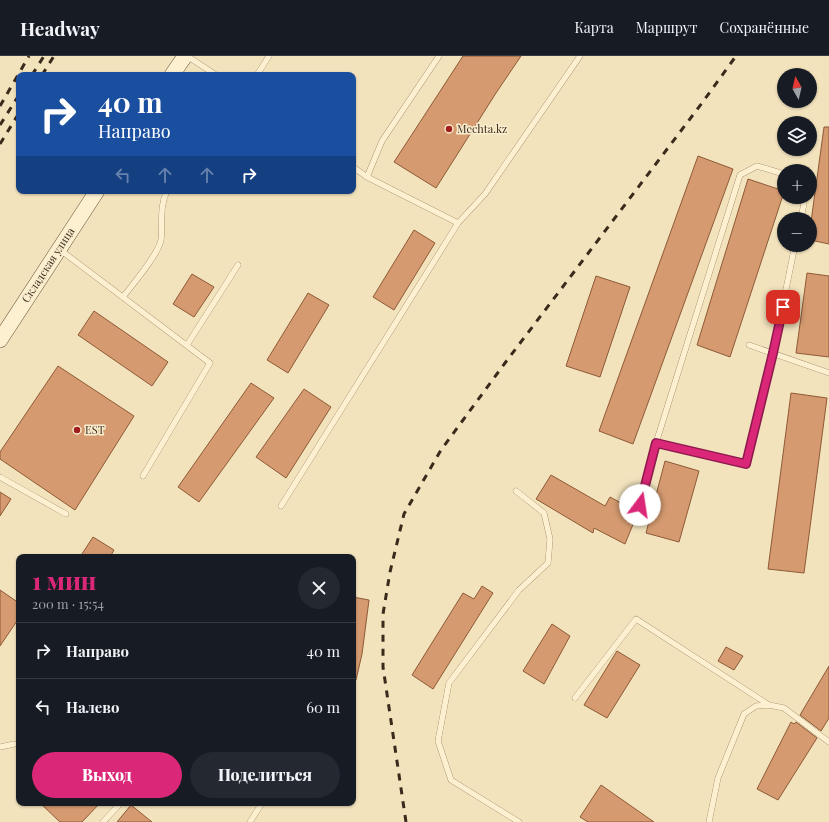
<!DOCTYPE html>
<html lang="ru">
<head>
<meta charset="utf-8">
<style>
	:root { --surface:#171b24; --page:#242831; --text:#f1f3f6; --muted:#9ea1a6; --line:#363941; --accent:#db2777 }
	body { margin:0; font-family:"Playfair Display",serif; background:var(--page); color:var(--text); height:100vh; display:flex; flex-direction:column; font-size:15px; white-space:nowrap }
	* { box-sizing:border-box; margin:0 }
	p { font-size:13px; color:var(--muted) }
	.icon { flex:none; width:22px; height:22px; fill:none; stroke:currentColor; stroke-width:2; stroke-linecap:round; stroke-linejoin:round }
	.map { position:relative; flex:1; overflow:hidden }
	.details { position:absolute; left:16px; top:498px; width:340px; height:252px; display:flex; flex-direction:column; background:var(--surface); border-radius:8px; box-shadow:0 1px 3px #0004 }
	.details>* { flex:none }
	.top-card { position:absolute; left:16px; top:16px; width:340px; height:122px; border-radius:8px; box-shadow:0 1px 3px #0004; background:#1a4fa0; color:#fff; overflow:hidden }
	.needle { width:26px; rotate:352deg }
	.controls { position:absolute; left:777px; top:12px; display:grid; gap:8px }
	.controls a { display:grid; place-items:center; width:40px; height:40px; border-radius:50%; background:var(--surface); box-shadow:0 1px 3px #0004; font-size:20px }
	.pin { position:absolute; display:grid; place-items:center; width:34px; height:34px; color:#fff; margin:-17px; border-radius:8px; box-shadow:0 2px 6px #0006 }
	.me { position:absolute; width:44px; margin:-22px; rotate:14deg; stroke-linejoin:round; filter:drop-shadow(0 0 3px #0008) }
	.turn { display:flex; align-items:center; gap:14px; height:84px; padding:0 16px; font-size:18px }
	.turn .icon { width:52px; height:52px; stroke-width:2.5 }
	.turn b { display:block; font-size:28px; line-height:34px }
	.lanes { display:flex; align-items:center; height:38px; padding:0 16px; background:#0003; justify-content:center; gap:20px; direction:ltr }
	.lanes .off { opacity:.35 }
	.round { display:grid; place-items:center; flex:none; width:42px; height:42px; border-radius:21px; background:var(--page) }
	.headline { display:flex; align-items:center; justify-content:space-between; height:68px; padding:0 16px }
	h1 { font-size:24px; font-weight:800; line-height:30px; color:var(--accent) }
	.primary-button { display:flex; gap:8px; margin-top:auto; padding:8px 16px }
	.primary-button a { flex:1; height:46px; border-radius:24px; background:var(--accent); color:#fff; font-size:16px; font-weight:800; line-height:46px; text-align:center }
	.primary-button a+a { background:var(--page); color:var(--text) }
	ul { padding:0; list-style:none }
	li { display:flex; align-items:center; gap:12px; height:56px; padding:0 16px; border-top:1px solid var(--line) }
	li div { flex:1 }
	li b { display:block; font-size:15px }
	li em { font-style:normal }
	header { display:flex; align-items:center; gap:24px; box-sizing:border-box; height:56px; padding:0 20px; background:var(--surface); border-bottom:1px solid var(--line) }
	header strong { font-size:19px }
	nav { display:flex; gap:22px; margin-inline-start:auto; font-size:14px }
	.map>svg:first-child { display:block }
	.building { fill:#d59a6f; stroke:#8e5a37 }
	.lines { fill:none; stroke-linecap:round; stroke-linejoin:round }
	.service-casing { stroke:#8c7254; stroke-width:6 }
	.secondary-casing { stroke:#6e5338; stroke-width:16 }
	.service { stroke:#fcf0d1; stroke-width:5.5 }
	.secondary { stroke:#fcf0d1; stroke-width:15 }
	.rail { stroke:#3a2a1b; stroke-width:3; stroke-dasharray:7 7; stroke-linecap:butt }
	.route-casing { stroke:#8e194d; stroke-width:10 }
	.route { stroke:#db2777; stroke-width:7 }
	.poi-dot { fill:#a21e1e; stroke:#f9edcd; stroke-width:1.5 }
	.labels { text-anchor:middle; stroke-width:3; stroke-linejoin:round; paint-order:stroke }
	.poi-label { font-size:11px; fill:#3a2a1b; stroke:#f9edcd; text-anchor:start }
	.street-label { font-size:11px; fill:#3a2a1b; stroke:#f9edcd }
</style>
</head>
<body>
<header>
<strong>Headway</strong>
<nav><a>Карта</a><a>Маршрут</a><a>Сохранённые</a></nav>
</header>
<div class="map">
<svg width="829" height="766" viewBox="0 0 829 766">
	<rect width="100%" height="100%" fill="#f2e3bd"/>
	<g class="building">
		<path d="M463,0h58l-25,37 -60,95 -42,-26z"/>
		<path d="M824,71h5v117l-19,-4v-11z"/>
		<path d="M698,100l35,13 -100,275 -34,-13z"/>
		<path d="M748,123l36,12v1l-54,165 -33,-12z"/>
		<path d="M414,174l21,13 -41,67 -21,-13z"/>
		<path d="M807,217l22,3v81l-33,-4z"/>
		<path d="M192,218l22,13 -20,30 -21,-13z"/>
		<path d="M596,220l34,11 -30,90 -34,-11z"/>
		<path d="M308,237l21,12 -41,68 -21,-13z"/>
		<path d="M94,255l74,51 -16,24 -74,-51z"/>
		<path d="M58,310l76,50 -59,94 -75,-51v-7z"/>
		<path d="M251,327l23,15 -75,104 -21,-15z"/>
		<path d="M304,333l27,18 -45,71 -30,-21z"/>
		<path d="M791,337l36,5 -23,175 -36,-4z"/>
		<path d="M665,405l34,10 -20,71 -33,-9z"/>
		<path d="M551,419l54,31 5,-9 28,15 -13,32 -31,-16 -1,5 -57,-34z"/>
		<path d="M0,436l11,7 -11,17z"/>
		<path d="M93,481l21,13 -4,7h-30z"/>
		<path d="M482,530l11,7 -60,96 -21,-14 51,-82 11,6z"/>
		<path d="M0,534l19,13v15l-19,28z"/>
		<path d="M353,541l16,3 -7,54 -6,26 -3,-1z"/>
		<path d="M552,568l18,12 -26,48 -21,-13z"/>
		<path d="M726,591l17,9 -9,14 -16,-9z"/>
		<path d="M617,595l23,14 -33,53 -23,-13z"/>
		<path d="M829,610v52l-8,13 -21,-16z"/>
		<path d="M791,666l3,2 2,-2 21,16 -39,62 -21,-11z"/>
		<path d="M601,729l53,37h-66l-8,-5z"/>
		<path d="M40,747h60l-18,19h-22z"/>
		<path d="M131,749l21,17h-35z"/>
	</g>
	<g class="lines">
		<g class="service-casing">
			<g id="service">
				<path d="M187,0l29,19"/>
				<path d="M257,19l12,-19"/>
				<path d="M353,111l14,10 91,46 27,-29 95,-138"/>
				<path d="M784,118l-27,-8 -17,9 -84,268 90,21 27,-111 22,-108"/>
				<path d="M367,121l15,-36 57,-85"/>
				<path d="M801,163l3,-16 -3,-6"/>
				<path d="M59,193l151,114 -67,113"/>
				<path d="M123,241c10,-13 35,-42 38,-57 2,-17 -2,-33 6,-49"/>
				<path d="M187,289l51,-80"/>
				<path d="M749,289l80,28"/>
				<path d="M0,421l66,37"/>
				<path d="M516,435l28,22 6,26 -2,24 -29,27 -70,93 -11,58 13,39 68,42"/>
				<path d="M640,449l16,-62"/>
				<path d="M281,450l177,-283"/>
				<path d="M575,642l61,-79 133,86"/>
				<path d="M0,691l14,-3"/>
				<path d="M103,766l15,-16"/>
				<path d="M250,766l12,-19"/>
				<path d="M709,766l9,-44 26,-64 12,-8 13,-1 15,3 45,34"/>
			</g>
		</g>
		<g class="secondary-casing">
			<g id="secondary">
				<path d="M172,19l13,-19"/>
				<path d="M0,284l97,-149"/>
			</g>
		</g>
		<use href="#service" class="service"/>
		<use href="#secondary" class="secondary"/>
		<g class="rail">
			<path d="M32,19l12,-19"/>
			<path d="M42,19l12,-19"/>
			<path d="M0,50l29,-50"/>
			<path d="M0,69l19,-30"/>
			<path d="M0,88l19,-31"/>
			<path d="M406,766l-23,-155v-53l7,-42 14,-58 37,-64 64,-87 197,-260 34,-47"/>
		</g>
	</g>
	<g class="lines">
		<g class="route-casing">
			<path id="route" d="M640,449l16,-62 90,21 27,-111 10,-46"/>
		</g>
		<use href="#route" class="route"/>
	</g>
	<g class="poi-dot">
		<circle cx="449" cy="73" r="4"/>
		<circle cx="77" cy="374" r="4"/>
	</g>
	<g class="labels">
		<g class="poi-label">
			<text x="457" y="77">Mechta.kz</text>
			<text x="85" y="378">EST</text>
		</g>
		<g class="street-label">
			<text transform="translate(48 209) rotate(-57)" y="4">Складская улица</text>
		</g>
	</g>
</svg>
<div class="controls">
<a><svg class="needle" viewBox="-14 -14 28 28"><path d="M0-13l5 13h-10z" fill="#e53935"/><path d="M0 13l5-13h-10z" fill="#9ea1a6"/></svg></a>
<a><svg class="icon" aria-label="layers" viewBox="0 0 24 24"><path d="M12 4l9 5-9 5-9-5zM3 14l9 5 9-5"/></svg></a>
<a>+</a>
<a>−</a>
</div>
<div class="pin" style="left:783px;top:251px;background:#d93025"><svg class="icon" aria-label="arrive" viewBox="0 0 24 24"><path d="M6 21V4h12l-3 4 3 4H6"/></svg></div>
<svg class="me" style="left:640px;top:449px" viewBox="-20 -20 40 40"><circle r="19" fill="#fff"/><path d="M0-13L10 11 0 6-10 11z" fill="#db2777"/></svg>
<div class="top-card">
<div class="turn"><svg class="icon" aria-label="right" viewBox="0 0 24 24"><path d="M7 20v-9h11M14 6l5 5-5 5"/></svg><div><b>40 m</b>Направо</div></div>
<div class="lanes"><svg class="icon off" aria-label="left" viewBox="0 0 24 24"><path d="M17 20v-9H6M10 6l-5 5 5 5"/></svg><svg class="icon off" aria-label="ahead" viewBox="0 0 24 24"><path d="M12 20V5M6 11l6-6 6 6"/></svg><svg class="icon off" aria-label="ahead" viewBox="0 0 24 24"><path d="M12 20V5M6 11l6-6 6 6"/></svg><svg class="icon" aria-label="right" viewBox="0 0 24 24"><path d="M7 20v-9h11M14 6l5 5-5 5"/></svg></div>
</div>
<section class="details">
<div class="headline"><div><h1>1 мин</h1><p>200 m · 15:54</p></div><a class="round"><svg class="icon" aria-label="close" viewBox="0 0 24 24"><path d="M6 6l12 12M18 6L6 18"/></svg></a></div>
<ul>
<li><svg class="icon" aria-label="right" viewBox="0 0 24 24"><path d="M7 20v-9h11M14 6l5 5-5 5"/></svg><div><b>Направо</b></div><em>40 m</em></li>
<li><svg class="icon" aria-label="left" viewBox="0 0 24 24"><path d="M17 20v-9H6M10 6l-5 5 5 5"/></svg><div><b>Налево</b></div><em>60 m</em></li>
</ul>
<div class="primary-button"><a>Выход</a><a>Поделиться</a></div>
</section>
</div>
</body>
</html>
